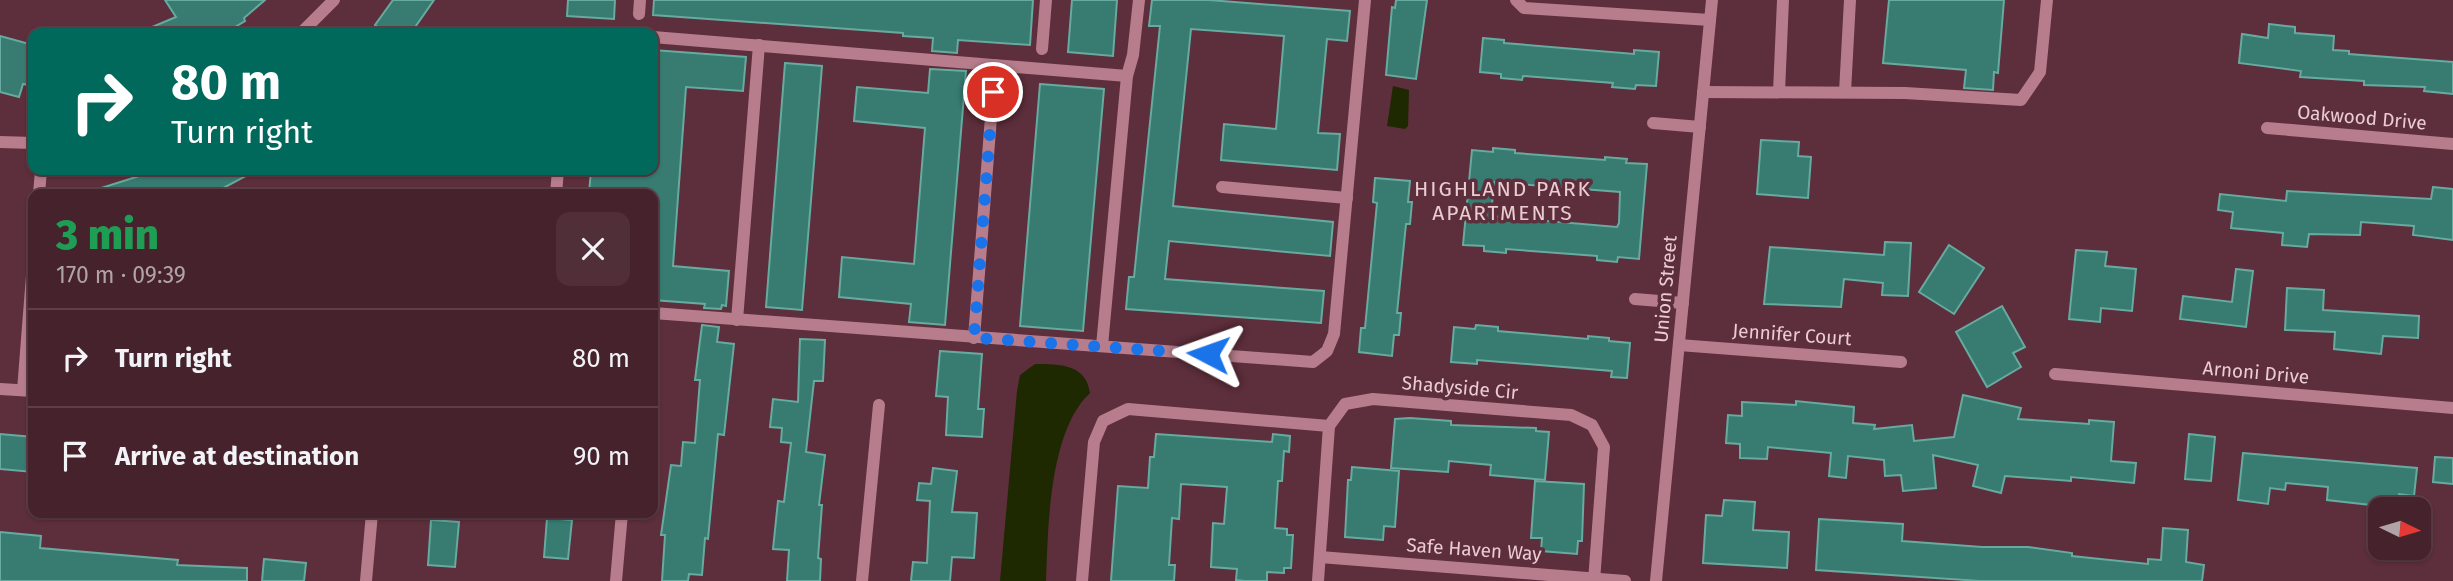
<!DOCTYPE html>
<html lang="en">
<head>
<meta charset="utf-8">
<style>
	:root { --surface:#46222c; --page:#502f38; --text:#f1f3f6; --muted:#b0a4a9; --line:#5e3f48 }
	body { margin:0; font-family:"Fira Sans",sans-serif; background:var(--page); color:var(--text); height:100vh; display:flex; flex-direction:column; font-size:26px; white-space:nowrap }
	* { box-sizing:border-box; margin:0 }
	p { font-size:23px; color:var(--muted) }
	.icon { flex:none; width:38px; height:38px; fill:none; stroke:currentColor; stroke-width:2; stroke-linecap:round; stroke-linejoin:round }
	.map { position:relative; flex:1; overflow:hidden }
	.details { position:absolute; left:28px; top:189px; width:630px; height:329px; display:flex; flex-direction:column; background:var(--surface); border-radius:14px; box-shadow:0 2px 5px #0004,0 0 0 2px var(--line) }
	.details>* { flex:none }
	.hud { position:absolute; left:28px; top:28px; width:630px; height:147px; border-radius:14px; box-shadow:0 2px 5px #0004,0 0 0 2px var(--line); background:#00695c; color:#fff; overflow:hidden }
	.needle { width:46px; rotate:95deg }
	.buttons { position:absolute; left:2368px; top:497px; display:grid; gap:14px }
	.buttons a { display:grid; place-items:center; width:63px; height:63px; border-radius:14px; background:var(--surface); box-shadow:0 2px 5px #0004,0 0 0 2px var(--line); font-size:35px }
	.pin { position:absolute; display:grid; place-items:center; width:60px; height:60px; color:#fff; margin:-30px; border:4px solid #fff; border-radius:50%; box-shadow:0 2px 7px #0007 }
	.me { position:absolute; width:77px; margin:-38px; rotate:274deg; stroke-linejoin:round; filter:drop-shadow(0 0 5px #0008) }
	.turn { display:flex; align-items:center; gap:24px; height:147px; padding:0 28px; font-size:32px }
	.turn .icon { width:91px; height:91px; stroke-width:2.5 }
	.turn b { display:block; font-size:49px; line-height:60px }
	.round { display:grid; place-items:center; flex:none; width:74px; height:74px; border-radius:14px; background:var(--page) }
	.summary { display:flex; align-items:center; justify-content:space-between; height:119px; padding:0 28px }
	h1 { font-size:42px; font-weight:800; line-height:52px; color:#1e9e55 }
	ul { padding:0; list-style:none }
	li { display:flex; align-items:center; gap:21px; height:98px; padding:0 28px; border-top:2px solid var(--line) }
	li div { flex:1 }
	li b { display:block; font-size:26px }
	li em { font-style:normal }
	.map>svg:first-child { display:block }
	.water { fill:#1e2901 }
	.building { fill:#377b71; stroke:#67aa9f; stroke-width:2; fill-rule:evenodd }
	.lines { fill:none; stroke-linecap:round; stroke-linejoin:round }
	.minor { stroke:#b77d8c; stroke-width:12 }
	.route { stroke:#1a73e8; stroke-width:12; stroke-dasharray:0 21.6 }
	.labels { text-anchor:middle; stroke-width:7; stroke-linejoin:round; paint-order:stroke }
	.street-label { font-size:19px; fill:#eaccd2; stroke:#5d2e3b }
	.neighbourhood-label { font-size:21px; letter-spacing:2px; fill:#eaccd2; stroke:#5d2e3b }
</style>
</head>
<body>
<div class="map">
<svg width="2453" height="581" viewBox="0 0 2453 581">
	<rect width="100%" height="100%" fill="#5d2e3b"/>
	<g class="water">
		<path d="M1393,86l16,4 -1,36 -3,3 -18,-3z"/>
		<path d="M1035,364c25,0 51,0 55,29 -41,38 -42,134 -44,188h-46l17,-190 3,-16z"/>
	</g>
	<g class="building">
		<path d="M165,0h100l-21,18 1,3 -20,12h-87l38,-16z"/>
		<path d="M393,0h41l-23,33h-25l-11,-8z"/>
		<path d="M568,0h47l-1,19 -47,-3z"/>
		<path d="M654,0h379l-3,45 -72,-5 -1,13 -25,-2 1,-13 -30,-2v-3l-250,-18z"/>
		<path d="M1072,0h45l-4,56 -45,-4z"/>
		<path d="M1152,0h57l141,11 -3,30 -20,-2 -9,94 22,1 -3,36 -116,-10 3,-36 52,5 8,-93 -93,-7 -18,177 160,16 -3,34 -161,-15 -4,38 159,12 -3,32 -195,-14 3,-32h5l26,-251h-11z"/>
		<path d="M1396,0h31l-11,79 -30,-4 6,-68 3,1z"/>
		<path d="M1889,0h115l-6,73 -4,-1 -1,18 -29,-2 2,-18 -83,-7z"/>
		<path d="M2269,24l26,3v6l39,3 -1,14 16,1v3l104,8v32l-29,-3 1,-4 -61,-2v-4l-64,-4 1,-6 -62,-8 3,-29 26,4z"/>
		<path d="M0,36l33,9v41l-10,-2 -4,13 -19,-5z"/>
		<path d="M1483,38l21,2v3l130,11v-4l25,2 -3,34 -20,-1 -1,4 -23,-2 1,-4 -90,-7 -1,4 -21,-2v-4l-21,-2z"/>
		<path d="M653,50l93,7 -3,34 -57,-4 -13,179 56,5 -3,35 -4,-1 -1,4 -17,-1 1,-4 -52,-4v-106h-64l2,-24h62z"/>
		<path d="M785,63l37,3 -20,244 -36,-3z"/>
		<path d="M930,69l36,2 -21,254 -36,-3 2,-18 -72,-7 3,-40 72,7 11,-136 -71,-7 3,-34 71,6z"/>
		<path d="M1040,84l64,5 -21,242 -63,-5z"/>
		<path d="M1761,140l38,2 -1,14 13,1 -3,41 -51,-4z"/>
		<path d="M1493,148l22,2v3l90,7v-3l22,2 -1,4 21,1 -8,95 -21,-2 -1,5 -20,-2v-4l-91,-7v4l-22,-2v-5l-21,-1 9,-95 21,2zM1494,182l126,10 -1,31 -2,4 -126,-11z"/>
		<path d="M158,170h99l-45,24h-117v-4z"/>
		<path d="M1375,178l35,3 -2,21h4l-2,22h-4l-9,89h4l-2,22h-5l-2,21 -33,-4 2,-24h4l12,-125 -4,-1z"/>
		<path d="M2433,187l20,2v51l-40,-5 1,-9 -53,-4 -1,13 -51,-1 -2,13 -25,-2 1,-12 -52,-5 2,-16 -15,-2 2,-16 66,7 1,-10 144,8z"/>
		<path d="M1885,242l26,1 -3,53 -26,-1 1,-12 -39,-4 -3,28 -77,-3 6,-57 114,8z"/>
		<path d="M1949,245l35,23 -30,46 -35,-22z"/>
		<path d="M2076,250l31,2 -2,14 31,3 -4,42 -31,-3 -1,14 -31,-3z"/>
		<path d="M2236,269l17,2 -7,56 -66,-8 3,-23 49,6z"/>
		<path d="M2287,288l37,2 -1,20 96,6 -1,22 -35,-2 -2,18 -47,-5 1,-17 -50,-2z"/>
		<path d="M2002,306l23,41 -12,6 8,14 -34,20 -31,-55z"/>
		<path d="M702,325l17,2 -2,15 17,2 -10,91 -6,-1 -10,105 -3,-1 -3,37 -13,-1 -1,7h-26l3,-46h-4l10,-70 10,1 2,-24 12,1 5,-63h-5z"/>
		<path d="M1476,325l22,2v4l90,8v-3l21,2v3l21,2 -3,35 -16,-1 1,-6 -135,-11v4l-26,-2 3,-35 21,2z"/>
		<path d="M800,339l25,1 -2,41h-9l-8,71 19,3 -6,50h3l-4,53 3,1 -1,22h-33l2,-31 -16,-1 5,-48 6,1 7,-59 -10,-1 1,-14 -12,-1 3,-28 25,3z"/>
		<path d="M940,351l42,3 -4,55h6l-2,28 -36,-2 2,-38 -12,-1z"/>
		<path d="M1963,395l58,13 -3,11 71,5v-4l25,2 -3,39 25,2 -2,20 -63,-6v4l-66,-5 -4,17 -28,-7 5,-21 -45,-10 3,33 -33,3 -2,-16 -16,1 -1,-16 -36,-4 -2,22 -17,-2 2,-23 -63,-6 -1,12 -27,-1v-14l-14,-1 2,-28 14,1v-14l54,3v-4l58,6 -1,16 22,2 -1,4 38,-4 2,16 40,-4z"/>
		<path d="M1410,418l41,3v4l85,3v3l13,1 -4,48 -55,-5 1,-10 -42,-4 -1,11 -57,-4 4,-49z"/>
		<path d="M0,434l33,3v35l-33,-3z"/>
		<path d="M1156,434l116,8 1,-8 17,2 -1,16 -5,-1 -2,30h-4l-3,47 12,1v6h6l-2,33h-7v5l-17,-1v9h-22l-9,-1 1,-11 -26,-2 2,-44 11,1 3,-37 -46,-3 -2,35 -7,-1 -3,47h6l-1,16h-63l7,-95 30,2 2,-31h4z"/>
		<path d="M2189,434l26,3 -4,44 -26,-2z"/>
		<path d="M2243,453l174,15 -3,28 -15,-2 -2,14 -70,-8 1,-13 -42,-4 -1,7 -15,-2 -2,16 -30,-4z"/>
		<path d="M2435,457l18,1v26l-20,-2z"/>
		<path d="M1352,467l47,4 -4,56 -11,-1 -1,14 -38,-3 3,-57h3z"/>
		<path d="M933,468l24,3 -5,41 25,1 -3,45 -22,-1 -2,24h-39l2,-19 14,1 3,-62 -13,-1 2,-17 12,1z"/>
		<path d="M1535,481l49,3 -2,57h-4l-1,13 -36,-3 1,-13h-11z"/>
		<path d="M1724,500l31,2 -2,28 36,2 -2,36 -84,-5 3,-48 16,1z"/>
		<path d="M547,518l25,2 -4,39 -24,-2z"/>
		<path d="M1819,519l84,5 -1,17 80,6h46l44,6v3l76,8v-5l13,1 2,-32 25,2 -2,32 18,3 -2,16h-222l-164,-11z"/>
		<path d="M431,520l28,2 -4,45 -27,-2z"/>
		<path d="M0,532l41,4 -1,12 138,12 -1,5 70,3v13h-247z"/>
		<path d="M264,559l42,4 -2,18h-42z"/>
	</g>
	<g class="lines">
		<g class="minor">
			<path d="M1516,0l8,8 186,12"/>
			<path d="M639,14l1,-14"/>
			<path d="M301,33l33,-33"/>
			<path d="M578,33h13"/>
			<path d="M653,37l474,39"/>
			<path d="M1042,49l4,-49"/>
			<path d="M1703,92l202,1 116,7 19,-28 7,-72"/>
			<path d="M1779,92l4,-92"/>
			<path d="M1845,92l5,-92"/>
			<path d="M1653,123l47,4"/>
			<path d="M2267,128l186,16"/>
			<path d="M0,142l33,1"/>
			<path d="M1222,187l125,11"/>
			<path d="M39,194l2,-24"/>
			<path d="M556,194l2,-24"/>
			<path d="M1635,299l48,4"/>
			<path d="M653,313l660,49 14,-11 7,-17 31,-334"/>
			<path d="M737,320l22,-275"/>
			<path d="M974,338l21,-273"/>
			<path d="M1679,345l222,17"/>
			<path d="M1102,346l25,-270 6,-21 6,-55"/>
			<path d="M2055,374l398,34"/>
			<path d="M0,389l33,2"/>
			<path d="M23,390l10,-127"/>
			<path d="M1320,557l305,24"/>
			<path d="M366,581l6,-68"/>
			<path d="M616,581l6,-68"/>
			<path d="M862,581l17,-176"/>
			<path d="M1082,581l12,-139 9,-21 25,-12 201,17"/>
			<path d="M1318,581l11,-155 16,-22 28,-5 198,16 21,10 12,22 -10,134"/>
			<path d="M1656,581l56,-581"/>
		</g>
	</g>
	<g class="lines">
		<path class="route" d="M993,92l-19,246 234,16"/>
	</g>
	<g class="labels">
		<g class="street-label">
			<text transform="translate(2362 117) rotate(5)" y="7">Oakwood Drive</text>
			<text transform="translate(1665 289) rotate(-85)" y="7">Union Street</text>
			<text transform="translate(1792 334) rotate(4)" y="7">Jennifer Court</text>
			<text transform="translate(2256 372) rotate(5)" y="7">Arnoni Drive</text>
			<text transform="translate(1460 387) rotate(5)" y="7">Shadyside Cir</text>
			<text transform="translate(1474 549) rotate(4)" y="7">Safe Haven Way</text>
		</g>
		<g class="neighbourhood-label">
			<text x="1503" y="196">HIGHLAND PARK<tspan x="1503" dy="24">APARTMENTS</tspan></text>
		</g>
	</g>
</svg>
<div class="buttons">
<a><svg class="needle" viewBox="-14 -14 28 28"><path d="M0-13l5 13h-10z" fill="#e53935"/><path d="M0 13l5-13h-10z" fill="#b0a4a9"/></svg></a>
</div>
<div class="pin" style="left:993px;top:92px;background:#d93025"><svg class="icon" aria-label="arrive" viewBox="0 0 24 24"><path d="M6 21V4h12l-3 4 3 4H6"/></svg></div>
<svg class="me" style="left:1208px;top:354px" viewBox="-20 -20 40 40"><path d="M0-17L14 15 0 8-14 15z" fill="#1a73e8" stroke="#fff" stroke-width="4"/></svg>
<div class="hud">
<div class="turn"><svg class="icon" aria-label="right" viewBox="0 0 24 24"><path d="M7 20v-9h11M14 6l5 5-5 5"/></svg><div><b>80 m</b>Turn right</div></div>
</div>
<section class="details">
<div class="summary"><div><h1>3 min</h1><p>170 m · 09:39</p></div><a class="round"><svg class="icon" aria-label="close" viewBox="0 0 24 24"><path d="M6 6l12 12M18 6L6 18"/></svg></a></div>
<ul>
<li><svg class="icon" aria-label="right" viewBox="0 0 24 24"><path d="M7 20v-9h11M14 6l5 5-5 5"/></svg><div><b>Turn right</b></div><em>80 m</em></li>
<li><svg class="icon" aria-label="arrive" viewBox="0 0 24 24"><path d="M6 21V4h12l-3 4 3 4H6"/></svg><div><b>Arrive at destination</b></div><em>90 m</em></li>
</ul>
</section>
</div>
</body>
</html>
